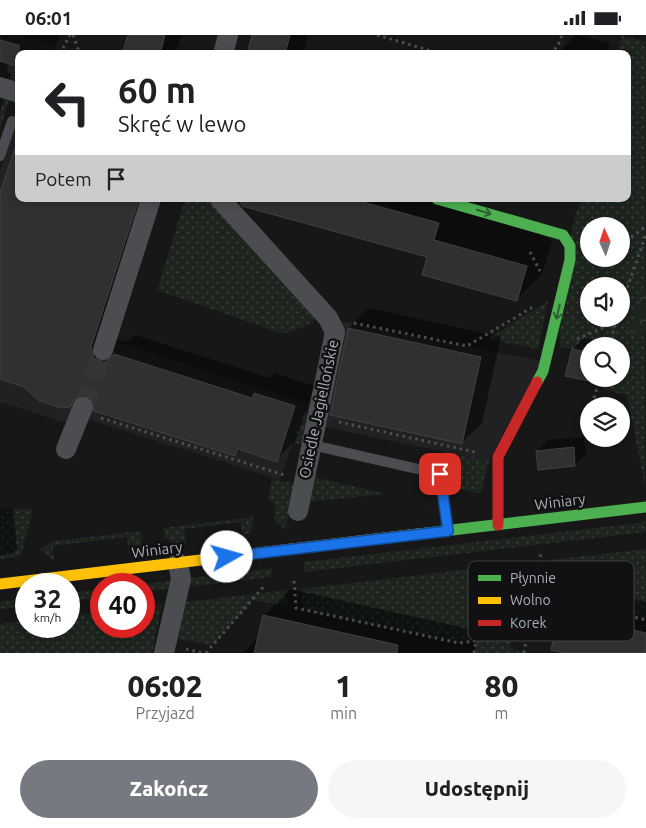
<!DOCTYPE html>
<html lang="pl">
<head>
<meta charset="utf-8">
<style>
	:root { --surface:#fff; --page:#f6f6f6; --text:#202124; --muted:#757577; --accent:#767a80 }
	body { margin:0; font-family:Ubuntu,sans-serif; background:var(--page); color:var(--text); height:100vh; display:flex; flex-direction:column; font-size:19px; white-space:nowrap }
	* { box-sizing:border-box; margin:0 }
	p { font-size:16px; color:var(--muted) }
	.icon { flex:none; width:28px; height:28px; fill:none; stroke:currentColor; stroke-width:2; stroke-linecap:round; stroke-linejoin:round }
	.map { position:relative; height:618px; overflow:hidden }
	.details { display:flex; flex-direction:column; background:var(--surface); flex:1 }
	.details>* { flex:none }
	.hud { position:absolute; left:15px; top:15px; width:616px; height:152px; border-radius:10px; box-shadow:0 2px 8px #0003; background:#fff; color:var(--text); overflow:hidden }
	.needle { width:32px; rotate:357deg }
	.fabs { position:absolute; left:580px; top:182px; display:grid; gap:10px }
	.fabs a { display:grid; place-items:center; width:50px; height:50px; border-radius:50%; background:var(--surface); box-shadow:0 2px 8px #0003; font-size:25px }
	.speed { position:absolute; left:15px; top:538px; display:flex; gap:10px; font-size:25px; font-weight:700; text-align:center }
	.speed>* { display:grid; place-content:center; width:65px; height:65px; border-radius:50%; background:var(--surface); box-shadow:0 2px 8px #0003; line-height:1 }
	.speed small { font-size:12px; font-weight:400 }
	.speed .limit { border:8px solid #d22; background:#fff; color:#111 }
	.pin { position:absolute; display:grid; place-items:center; width:42px; height:42px; color:#fff; margin:-21px; border-radius:10px; box-shadow:0 2px 8px #0006 }
	.me { position:absolute; width:55px; margin:-28px; rotate:83deg; stroke-linejoin:round; filter:drop-shadow(0 0 4px #0008) }
	.turn { display:flex; align-items:center; gap:18px; height:105px; padding:0 20px; font-size:22px }
	.turn .icon { width:65px; height:65px; stroke-width:2.5 }
	.turn b { display:block; font-size:35px; line-height:42px }
	.then { display:flex; align-items:center; height:48px; padding:0 20px; background:#0003; gap:10px; font-size:19px }
	.eta { display:flex; justify-content:space-evenly; align-items:center; height:85px; text-align:center }
	.eta b { font-size:30px; font-weight:800; line-height:35px }
	.action { display:flex; gap:10px; margin-top:auto; padding:10px 20px }
	.action a { flex:1; height:58px; border-radius:30px; background:var(--accent); color:#fff; font-size:20px; font-weight:800; line-height:58px; text-align:center }
	.action a+a { background:var(--page); color:var(--text) }
	.status { display:flex; justify-content:space-between; align-items:center; height:35px; padding:0 25px; background:var(--surface); direction:ltr }
	.status svg { height:14px; fill:currentColor }
	.map>svg:first-child { display:block }
	.built { fill:#212123 }
	.grass { fill:url(#grass-dots); fill-rule:evenodd }
	.park { fill:url(#park-crowns) }
	.shadow { fill:#0007 }
	.building { fill:#303031; stroke:#3f4143 }
	.lines { fill:none; stroke-linecap:round; stroke-linejoin:round }
	.street-tunnel { stroke:#343537; stroke-width:20; stroke-dasharray:20 10; stroke-linecap:butt }
	.path { stroke:#4d4e52; stroke-width:3; stroke-dasharray:2.5 4; stroke-linecap:butt }
	.lane { stroke:#4b4d50; stroke-width:10 }
	.street { stroke:#4b4d50; stroke-width:20 }
	.fast { stroke:#4caf50; stroke-width:11 }
	.slow { stroke:#ffc107; stroke-width:11 }
	.jam { stroke:#c62828; stroke-width:11 }
	.oneway { stroke:#2e6032 }
	.route-casing { stroke:#114b97; stroke-width:12 }
	.route { stroke:#1a73e8; stroke-width:9 }
	.labels { text-anchor:middle; stroke-width:5; stroke-linejoin:round; paint-order:stroke }
	.street-label { font-size:15px; fill:#a9afb8; stroke:#111113 }
	.key { fill:#111113; stroke:#3f4045; stroke-width:1 }
	.key-label { font-size:14px; fill:#a9afb8 }
</style>
</head>
<body>
<div class="status"><b>06:01</b><svg viewBox="0 0 49 12"><path d="M0 12V9h3v3zM5 12V6h3v6zM10 12V3h3v9zM15 12V0h3v12zM26 1h20v11H26zM47 4h2v5h-2z"/></svg></div>
<div class="map">
<svg width="646" height="618" viewBox="0 0 646 618">
	<defs>
		<pattern id="grass-dots" width="8" height="8" patternUnits="userSpaceOnUse" patternTransform="scale(1.25)"><rect width="8" height="8" fill="#1d241e"/><path d="M2 2h.1M6 6h.1" fill="none" stroke="#3b413d" stroke-width="1.8" stroke-linecap="round"/></pattern>
		<pattern id="park-crowns" width="20" height="18" patternUnits="userSpaceOnUse" patternTransform="scale(1.25)"><rect width="20" height="18" fill="#1d241e"/><path d="M2 6a3 3 0 1 1 6 0M12 15a3 3 0 1 1 6 0" fill="none" stroke="#3b413d"/></pattern>
	</defs>
	<rect width="100%" height="100%" fill="#171717"/>
	<g class="built">
		<path d="M0,0h19l37,11 -3,8h-34v27l-19,-5z"/>
		<path d="M14,94l5,2v68h132l-45,140 200,64 -26,77 -193,-61 -24,3 -63,-20v-231z"/>
		<path d="M328,283l213,43 -52,100 -44,-9 -130,-27z"/>
	</g>
	<g class="grass">
		<path d="M622,1l24,5 -1,446 -18,-92 -23,-5 3,-11h14v-33h-32v6l-29,-5 -3,-60 23,-88h48v-145h-11zM589,191h32v33h-32zM589,251h32v33h-32z"/>
		<path d="M0,62l9,3 -9,29z"/>
		<path d="M185,164h26l100,109 3,15 -31,11 -126,-44z"/>
		<path d="M548,266l-10,48 -50,-10z"/>
		<path d="M303,376l8,5 -7,29 -11,-3z"/>
		<path d="M445,417l44,9 -8,32 -40,-6 -1,-13z"/>
		<path d="M305,440l81,19 -87,9z"/>
		<path d="M272,444l25,5 -12,46 -11,-11 2,-13 -8,-7z"/>
		<path d="M0,474h33l-12,47 -21,3z"/>
		<path d="M253,482l-2,15 -8,4 -2,-14 -56,7 1,15h-12l-9,-6 -2,-10z"/>
		<path d="M646,487v10l-342,40v-10z"/>
		<path d="M141,496l2,16 -2,4 -12,2 -2,-16 -74,9 1,15 -14,-11 13,-9z"/>
		<path d="M646,514v71l-104,-24 7,-36z"/>
		<path d="M528,527l-18,86 14,5h-50l2,-12 -17,2 -156,-33 -1,-21z"/>
		<path d="M272,533l-1,9 -127,15v-8z"/>
		<path d="M101,554v8l-32,4v-8z"/>
		<path d="M287,555v16l-34,-6 -40,45 -37,-6 9,-37z"/>
		<path d="M26,563v8l-26,3v-7z"/>
		<path d="M162,569l-10,49h-152v-29l26,-3v5h43v-10l32,-4v14h43v-20z"/>
	</g>
	<path class="park" d="M646,244v53l-17,3z"/>
	<g class="shadow">
		<path d="M0,0h60l-8,19h-33l-11,10 -1,6 4,5 -11,36v-70l19,6 2,-2 -21,-6z"/>
		<path d="M129,0h53l-6,19h-52z"/>
		<path d="M254,0h54l-5,19h-55z"/>
		<path d="M576,0l34,8 -3,11h-50z"/>
		<path d="M19,108v56h133l-37,139 12,4 8,-7 135,43 5,-5 39,13 -18,54 -20,20 -35,-11 -6,6 -141,-56 -7,-4 -7,1 -10,9 -70,-27v-180z"/>
		<path d="M242,164h222l88,41 -10,34 -26,26 -87,-44 -188,-53z"/>
		<path d="M369,273l132,29 -19,86 -20,20 -131,-28 18,-87z"/>
		<path d="M584,303l24,6 -1,2h-18v33h3l-1,1 -24,-5 6,-26z"/>
		<path d="M584,402l2,17 -11,11 -38,-14 11,-11z"/>
		<path d="M13,473l4,41 -6,5 -11,1v-46z"/>
		<path d="M586,553l60,14v51h-76l-10,-39z"/>
		<path d="M290,554l189,42 -5,21 5,1h-236l13,-13 2,1 6,-25z"/>
	</g>
	<g class="building">
		<path d="M128,0h37l-5,19h-38z"/>
		<path d="M252,0h38l-5,19h-38z"/>
		<path d="M0,5l19,6v21l-19,-6z"/>
		<path d="M15,113h4v51h120l-48,148 3,11 11,4 9,-8 138,44 2,-5 41,13 -18,56 -39,-13 -3,7 -141,-45 -1,-11 -6,-4 -11,1 -6,10 -9,1 -23,-8 -14,-13 -24,-8v-186z"/>
		<path d="M239,164h113l87,24 -5,17 93,26 -10,35 -95,-26 5,-18 -185,-51z"/>
		<path d="M348,293l133,29 -19,87 -132,-29z"/>
		<path d="M572,314l17,3v29l-24,-5z"/>
		<path d="M574,412l1,19 -37,4 -2,-19z"/>
		<path d="M559,578l87,20v20h-81l-14,-3z"/>
		<path d="M263,580l135,30 -1,8h-143z"/>
	</g>
	<g class="lines">
		<path class="street-tunnel" d="M83,372l20,-57"/>
		<g class="path">
			<path d="M73,0l7,19"/>
			<path d="M377,0l65,19"/>
			<path d="M60,19l10,-19"/>
			<path d="M550,19l8,-8 4,-11"/>
			<path d="M621,210l25,-19"/>
			<path d="M530,217l10,19"/>
			<path d="M596,229l7,-5"/>
			<path d="M621,271l25,-72"/>
			<path d="M354,288l113,23 66,-39"/>
			<path d="M577,304l39,-17"/>
			<path d="M609,311l8,-27"/>
			<path d="M594,363l6,-19"/>
			<path d="M101,383l183,57"/>
			<path d="M339,387l136,30"/>
			<path d="M294,546l2,27 163,35 69,-9"/>
			<path d="M534,559l112,26"/>
			<path d="M186,614l16,4"/>
			<path d="M206,618l59,-68"/>
			<path d="M474,618l2,-13"/>
			<path d="M524,618l17,-101"/>
		</g>
		<g class="lane">
			<path d="M0,121l12,-35 7,2"/>
			<path d="M312,410l128,29 8,54"/>
		</g>
		<g class="street">
			<path d="M223,19l5,-19"/>
			<path d="M0,52l19,6"/>
			<path d="M220,164l108,119 7,14 -37,179"/>
			<path d="M103,315l48,-151"/>
			<path d="M66,414l17,-42"/>
			<path d="M164,618l17,-74 -3,-16"/>
		</g>
		<g class="fast">
			<path d="M437,164l126,36 7,11v14l-27,111 -6,11"/>
			<path d="M418,499l228,-27"/>
		</g>
		<path class="slow" d="M0,549l418,-50"/>
		<path class="jam" d="M498,490v-68l39,-75"/>
	</g>
	<defs><path id="oneway-shaft" d="M-6 0H5M1.5-3L5.5 0L1.5 3" fill="none" stroke-width="1.6" stroke-linecap="round" stroke-linejoin="round" transform="scale(1.25)"/></defs>
	<g class="oneway">
		<use href="#oneway-shaft" transform="translate(484 177) rotate(17)"/>
		<use href="#oneway-shaft" transform="translate(558 277) rotate(103)"/>
	</g>
	<g class="lines">
		<g class="route-casing">
			<path id="route" d="M227,522l221,-26 -8,-57"/>
		</g>
		<use href="#route" class="route"/>
	</g>
	<g class="labels">
		<g class="street-label">
			<text transform="translate(319 374) rotate(-78)" y="5">Osiedle Jagiellońskie</text>
			<text transform="translate(560 467) rotate(-7)" y="5">Winiary</text>
			<text transform="translate(157 515) rotate(-7)" y="5">Winiary</text>
		</g>
	</g>
	<rect x="468" y="526" width="166" height="80" rx="8" class="key"/>
	<rect x="478" y="540" width="23" height="6" fill="#4caf50"/>
	<rect x="478" y="562" width="23" height="7" fill="#ffc107"/>
	<rect x="478" y="585" width="23" height="6" fill="#c62828"/>
	<g class="key-label">
		<text x="510" y="548">Płynnie</text>
		<text x="510" y="570">Wolno</text>
		<text x="510" y="593">Korek</text>
	</g>
</svg>
<div class="fabs">
<a><svg class="needle" viewBox="-14 -14 28 28"><path d="M0-13l5 13h-10z" fill="#e53935"/><path d="M0 13l5-13h-10z" fill="#757577"/></svg></a>
<a><svg class="icon" aria-label="sound" viewBox="0 0 24 24"><path d="M4 9h4l5-4v14l-5-4H4zM17 9q2 3 0 6"/></svg></a>
<a><svg class="icon" aria-label="search" viewBox="0 0 24 24"><circle cx="10" cy="10" r="6"/><path d="M15 15l6 6"/></svg></a>
<a><svg class="icon" aria-label="layers" viewBox="0 0 24 24"><path d="M12 4l9 5-9 5-9-5zM3 14l9 5 9-5"/></svg></a>
</div>
<div class="speed"><div>32<small>km/h</small></div><div class="limit">40</div></div>
<div class="pin" style="left:440px;top:439px;background:#d93025"><svg class="icon" aria-label="arrive" viewBox="0 0 24 24"><path d="M6 21V4h12l-3 4 3 4H6"/></svg></div>
<svg class="me" style="left:227px;top:522px" viewBox="-20 -20 40 40"><circle r="19" fill="#fff"/><path d="M0-13L10 11 0 6-10 11z" fill="#1a73e8"/></svg>
<div class="hud">
<div class="turn"><svg class="icon" aria-label="left" viewBox="0 0 24 24"><path d="M17 20v-9H6M10 6l-5 5 5 5"/></svg><div><b>60 m</b>Skręć w lewo</div></div>
<div class="then">Potem<svg class="icon" aria-label="arrive" viewBox="0 0 24 24"><path d="M6 21V4h12l-3 4 3 4H6"/></svg></div>
</div>
</div>
<section class="details">
<div class="eta">
<div><b>06:02</b><p>Przyjazd</p></div>
<div><b>1</b><p>min</p></div>
<div><b>80</b><p>m</p></div>
</div>
<div class="action"><a>Zakończ</a><a>Udostępnij</a></div>
</section>
</body>
</html>
